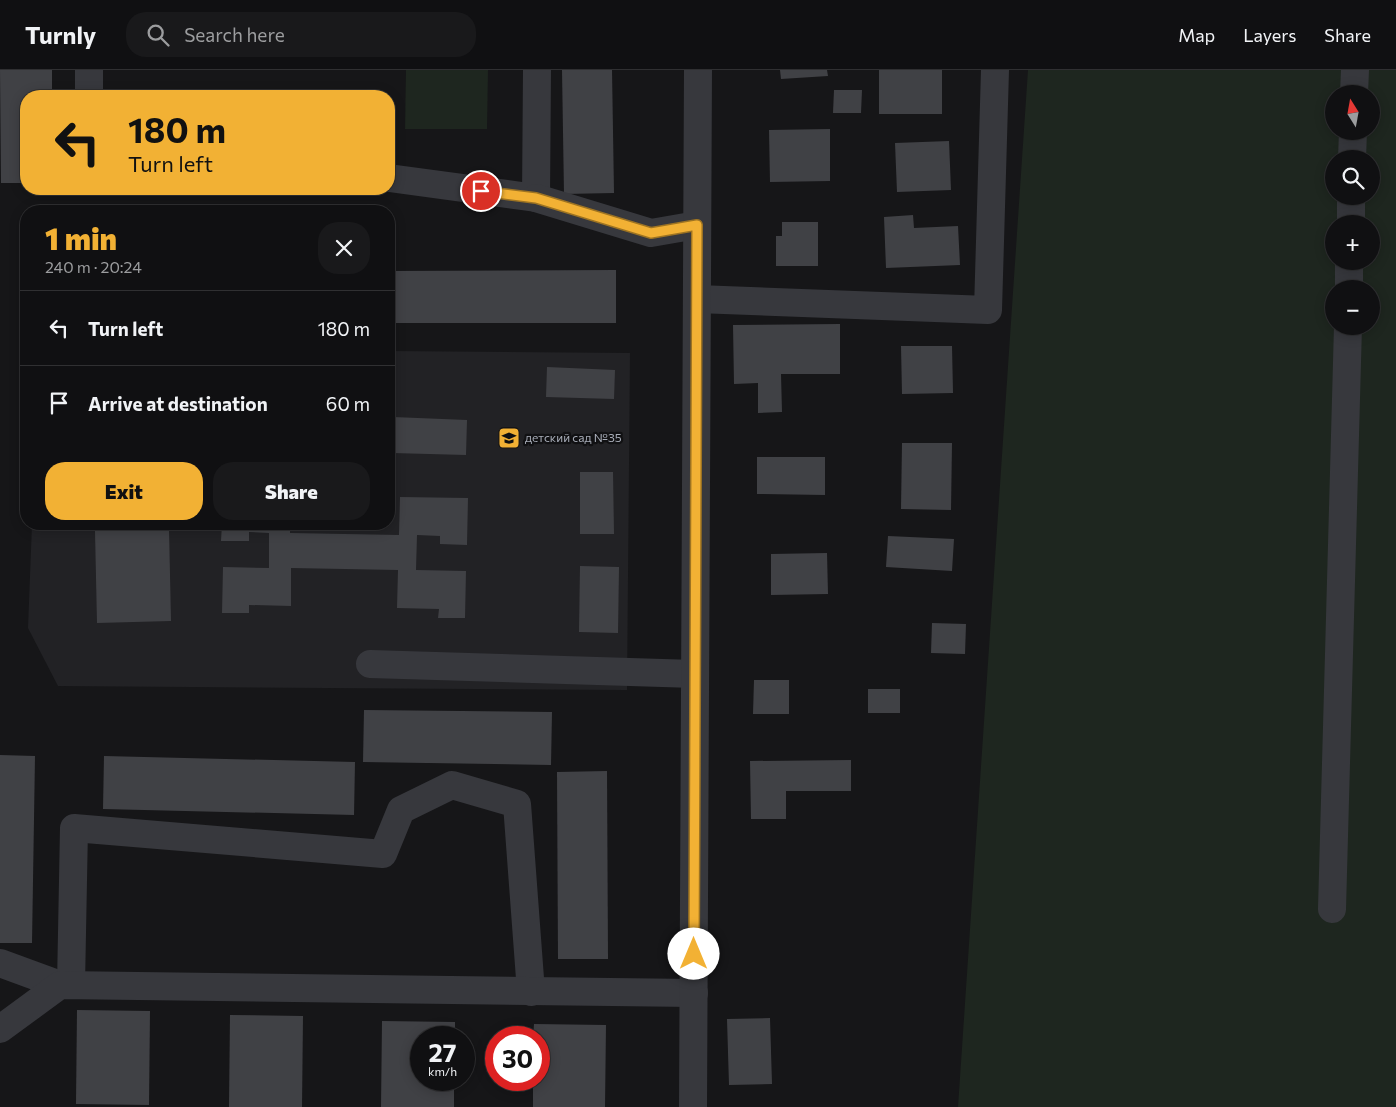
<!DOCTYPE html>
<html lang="en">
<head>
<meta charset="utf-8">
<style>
	:root { --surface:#101012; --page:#19191b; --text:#f1f3f6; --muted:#9c9d9f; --line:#303032; --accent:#f2b134 }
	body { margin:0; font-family:Commissioner,sans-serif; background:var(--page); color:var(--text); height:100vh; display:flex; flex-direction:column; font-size:19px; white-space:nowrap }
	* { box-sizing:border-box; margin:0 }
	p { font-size:16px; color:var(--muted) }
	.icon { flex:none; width:28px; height:28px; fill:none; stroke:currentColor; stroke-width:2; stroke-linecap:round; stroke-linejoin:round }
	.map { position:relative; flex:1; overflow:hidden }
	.details { position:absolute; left:20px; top:135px; width:375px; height:325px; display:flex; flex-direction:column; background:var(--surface); border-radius:20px; box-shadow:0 2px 12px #0003,0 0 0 1px var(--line) }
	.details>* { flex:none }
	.hud { position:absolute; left:20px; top:20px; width:375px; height:105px; border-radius:20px; box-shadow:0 2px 12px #0003,0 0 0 1px var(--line); background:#f2b134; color:#111; overflow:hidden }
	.needle { width:32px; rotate:349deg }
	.tools { position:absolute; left:1325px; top:15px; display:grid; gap:10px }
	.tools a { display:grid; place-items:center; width:55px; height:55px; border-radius:50%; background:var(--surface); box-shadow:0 2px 12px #0003,0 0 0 1px var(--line); font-size:25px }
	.speed { position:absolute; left:410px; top:956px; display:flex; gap:10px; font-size:25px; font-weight:700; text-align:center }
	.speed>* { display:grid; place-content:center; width:65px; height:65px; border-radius:50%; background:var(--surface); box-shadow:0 2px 12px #0003,0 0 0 1px var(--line); line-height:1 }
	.speed small { font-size:12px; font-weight:400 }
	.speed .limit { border:8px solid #d22; background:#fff; color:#111 }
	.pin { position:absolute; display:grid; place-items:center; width:42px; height:42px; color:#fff; margin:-21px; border:2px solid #fff; border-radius:50%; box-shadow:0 1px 5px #0007 }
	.me { position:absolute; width:55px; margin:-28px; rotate:0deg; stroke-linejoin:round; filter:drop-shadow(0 0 4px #0008) }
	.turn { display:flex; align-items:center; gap:18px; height:105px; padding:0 25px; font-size:22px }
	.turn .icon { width:65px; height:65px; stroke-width:2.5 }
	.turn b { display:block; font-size:35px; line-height:42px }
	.round { display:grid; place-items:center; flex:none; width:52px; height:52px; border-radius:20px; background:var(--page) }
	.summary { display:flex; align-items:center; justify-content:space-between; height:85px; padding:0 25px }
	h1 { font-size:30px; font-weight:800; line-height:38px; color:var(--accent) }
	.button { display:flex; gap:10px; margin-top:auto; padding:10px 25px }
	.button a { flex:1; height:58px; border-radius:20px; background:var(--accent); color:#111; font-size:20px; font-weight:800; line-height:58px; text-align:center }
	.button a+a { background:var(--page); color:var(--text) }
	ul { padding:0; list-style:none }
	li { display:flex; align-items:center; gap:15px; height:75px; padding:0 25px; border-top:1px solid var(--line) }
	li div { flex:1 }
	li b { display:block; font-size:19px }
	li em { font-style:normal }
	header { display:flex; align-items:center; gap:30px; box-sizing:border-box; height:70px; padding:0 25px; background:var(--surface); border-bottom:1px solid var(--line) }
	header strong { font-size:24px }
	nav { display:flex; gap:28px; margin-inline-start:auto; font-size:18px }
	.search { width:350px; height:45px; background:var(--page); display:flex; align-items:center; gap:12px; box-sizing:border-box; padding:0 18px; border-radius:20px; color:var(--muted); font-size:19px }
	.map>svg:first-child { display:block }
	.built { fill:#222225 }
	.green { fill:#1e261f; fill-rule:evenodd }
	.building { fill:#404145 }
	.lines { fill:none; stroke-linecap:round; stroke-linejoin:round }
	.minor { stroke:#37383d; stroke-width:28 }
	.route-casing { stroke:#9d7322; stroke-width:12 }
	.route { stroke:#f2b134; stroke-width:9 }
	.labels { text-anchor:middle; stroke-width:4.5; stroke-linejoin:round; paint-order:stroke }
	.poi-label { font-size:12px; fill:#a8adb8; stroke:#111113; text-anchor:start }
</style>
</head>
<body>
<header>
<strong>Turnly</strong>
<div class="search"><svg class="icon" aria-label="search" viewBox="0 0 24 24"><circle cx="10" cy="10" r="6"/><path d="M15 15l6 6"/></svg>Search here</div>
<nav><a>Map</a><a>Layers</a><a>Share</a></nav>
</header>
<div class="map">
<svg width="1396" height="1037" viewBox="0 0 1396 1037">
	<rect width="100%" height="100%" fill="#161618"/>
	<path class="built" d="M389,281l241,2 -3,337 -569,-4 -30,-58 4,-104h357z"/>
	<g class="green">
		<path d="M406,0h82l-1,59h-82z"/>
		<path d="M1028,0h368v1037h-438zM1334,24h37v37h-37zM1334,89h37v37h-37zM1334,154h37v37h-37zM1334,219h37v37h-37z"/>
	</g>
	<g class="building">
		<path d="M0,0h52v26h-26v87h-25z"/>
		<path d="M562,0h50l2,123 -50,1z"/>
		<path d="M780,0h47l1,6 -47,3z"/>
		<rect x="879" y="0" width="63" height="44"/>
		<path d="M834,20h28l-1,23h-28z"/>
		<path d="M830,59v52l-60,1 -1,-52z"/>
		<path d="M949,71l2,49 -54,2 -2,-49z"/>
		<path d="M913,145l1,13 44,-2 2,39 -74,3 -2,-51z"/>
		<path d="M782,152h36v44h-42v-30h6z"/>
		<path d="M616,200v53h-227v-52z"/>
		<path d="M840,254v50h-59l1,38 -24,1v-30l-24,1 -1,-59z"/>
		<path d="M901,276h51l1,47 -51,1z"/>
		<path d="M547,297l68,3 -1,29 -68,-2z"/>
		<path d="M393,347l74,3 -1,35 -74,-2z"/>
		<path d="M902,373h50l-1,67 -50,-1z"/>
		<path d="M757,387h68v38l-68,-1z"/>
		<path d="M580,402h33l1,62h-34z"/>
		<path d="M400,427l68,1 -1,47 -27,-1v-8l-23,-1 -1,35 50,1 -1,47h-27l1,-9 -42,-1 1,-38 -107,-2v38l-42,-1v8h-27l1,-46 46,1v-35l-20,-1v9h-28l1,-17h68v9l109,2z"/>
		<path d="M169,459l2,92 -74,2 -2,-92z"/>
		<path d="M888,466l66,3 -2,32 -66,-4z"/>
		<path d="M827,483l1,41 -57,1v-41z"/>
		<path d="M580,496l39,1 -1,66 -39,-1z"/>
		<path d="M932,553l34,1 -1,30 -34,-1z"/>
		<path d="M754,610h35v34h-36z"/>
		<rect x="868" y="619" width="32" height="24"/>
		<path d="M364,640l188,2 -1,53 -188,-3z"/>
		<path d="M0,685l35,1 -3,187h-32z"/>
		<path d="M104,686l251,6 -1,53 -251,-6z"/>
		<path d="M851,690v31h-65v28h-35l-1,-58z"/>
		<path d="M607,701l1,188h-50l-1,-187z"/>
		<path d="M77,940l73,1 -1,94 -73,-1z"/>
		<path d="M230,945l73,1 -1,91h-73z"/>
		<path d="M770,948l2,66 -43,1 -2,-66z"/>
		<path d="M382,951l73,1v16h-34v42h33v27h-73z"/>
		<path d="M534,954l72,1 -1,82h-72v-27h6v-42h-6z"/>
	</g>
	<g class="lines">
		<g class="minor">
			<path d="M1354,24l1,-24"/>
			<path d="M89,26v-26"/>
			<path d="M1352,89l1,-28"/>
			<path d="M389,108l147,20 1,-128"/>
			<path d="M536,128l115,35 46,-8"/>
			<path d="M1351,154v-28"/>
			<path d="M1349,219v-28"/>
			<path d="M697,229l291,11 7,-240"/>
			<path d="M370,594l325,10"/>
			<path d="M1332,839l16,-583"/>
			<path d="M0,893l60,22"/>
			<path d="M71,915l3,-157 309,26 18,-44 51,-25 65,19 14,188"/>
			<path d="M0,959l60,-44 634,8"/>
			<path d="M693,1037l5,-1037"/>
		</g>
	</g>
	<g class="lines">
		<g class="route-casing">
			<path id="route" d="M481,121l55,7 115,35 46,-8 -3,729"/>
		</g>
		<use href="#route" class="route"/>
	</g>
	<defs>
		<g id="school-square" transform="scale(1.125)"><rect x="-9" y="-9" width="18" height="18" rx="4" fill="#f2b134" stroke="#111113"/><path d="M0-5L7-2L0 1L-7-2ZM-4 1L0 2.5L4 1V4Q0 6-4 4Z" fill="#111"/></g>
	</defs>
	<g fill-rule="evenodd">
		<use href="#school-square" x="509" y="368"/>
	</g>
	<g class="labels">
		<g class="poi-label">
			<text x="525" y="372">детский сад №35</text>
		</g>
	</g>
</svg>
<div class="tools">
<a><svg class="needle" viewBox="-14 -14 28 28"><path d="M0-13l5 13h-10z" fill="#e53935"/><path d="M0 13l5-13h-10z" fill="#9c9d9f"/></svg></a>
<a><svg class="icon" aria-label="search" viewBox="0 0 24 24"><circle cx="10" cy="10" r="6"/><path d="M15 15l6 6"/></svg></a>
<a>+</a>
<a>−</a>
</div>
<div class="speed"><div>27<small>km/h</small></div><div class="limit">30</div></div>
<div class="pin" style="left:481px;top:121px;background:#d93025"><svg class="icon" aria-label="arrive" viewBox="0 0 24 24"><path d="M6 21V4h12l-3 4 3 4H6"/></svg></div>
<svg class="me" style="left:694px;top:884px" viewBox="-20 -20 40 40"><circle r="19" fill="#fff"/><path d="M0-13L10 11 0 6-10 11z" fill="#f2b134"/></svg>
<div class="hud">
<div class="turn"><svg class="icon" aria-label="left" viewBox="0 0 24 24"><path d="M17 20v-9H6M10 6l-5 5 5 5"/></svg><div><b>180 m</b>Turn left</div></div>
</div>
<section class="details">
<div class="summary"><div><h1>1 min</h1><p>240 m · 20:24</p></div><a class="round"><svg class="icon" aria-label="close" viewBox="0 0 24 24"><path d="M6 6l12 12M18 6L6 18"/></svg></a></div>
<ul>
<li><svg class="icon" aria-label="left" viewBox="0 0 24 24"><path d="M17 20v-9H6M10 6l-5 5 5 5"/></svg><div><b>Turn left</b></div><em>180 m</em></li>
<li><svg class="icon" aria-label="arrive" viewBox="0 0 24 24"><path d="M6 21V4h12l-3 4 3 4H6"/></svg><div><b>Arrive at destination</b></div><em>60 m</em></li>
</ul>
<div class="button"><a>Exit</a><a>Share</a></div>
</section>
</div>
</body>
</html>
